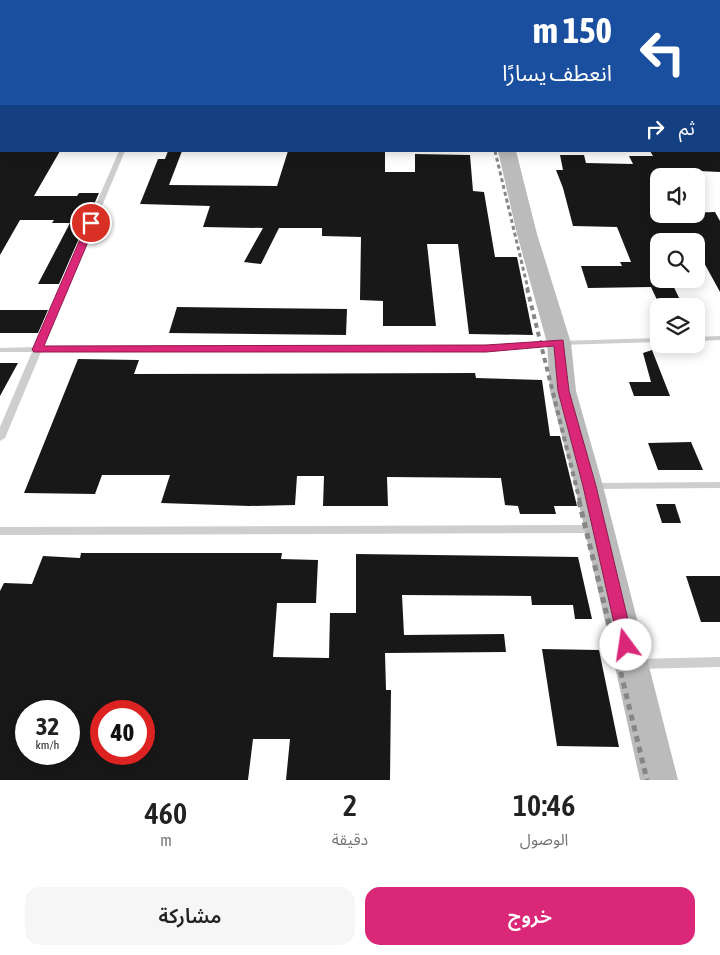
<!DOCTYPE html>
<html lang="ar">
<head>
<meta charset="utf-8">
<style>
	:root { --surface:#fff; --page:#f6f6f6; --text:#222; --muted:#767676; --accent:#db2777 }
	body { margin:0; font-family:"Asap Condensed","Noto Sans Arabic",sans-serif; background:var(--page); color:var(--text); direction:rtl; height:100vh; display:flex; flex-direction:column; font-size:19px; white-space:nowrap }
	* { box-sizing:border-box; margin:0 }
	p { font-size:16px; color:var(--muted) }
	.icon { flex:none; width:28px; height:28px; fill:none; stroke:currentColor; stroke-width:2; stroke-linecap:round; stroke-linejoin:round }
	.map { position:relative; height:780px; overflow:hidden; direction:ltr }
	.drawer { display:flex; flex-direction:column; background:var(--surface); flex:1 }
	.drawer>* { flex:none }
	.banner { position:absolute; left:0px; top:0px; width:720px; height:152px; box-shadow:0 2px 12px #0003; direction:rtl; background:#1a4fa0; color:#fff; overflow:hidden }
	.fabs { position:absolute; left:650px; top:168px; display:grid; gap:10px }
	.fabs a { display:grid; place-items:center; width:55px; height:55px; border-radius:10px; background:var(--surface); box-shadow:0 2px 12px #0003; font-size:25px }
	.speed { position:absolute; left:15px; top:700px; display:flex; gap:10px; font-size:25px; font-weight:700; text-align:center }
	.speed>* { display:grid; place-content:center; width:65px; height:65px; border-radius:50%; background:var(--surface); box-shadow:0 2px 12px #0003; line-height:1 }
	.speed small { font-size:12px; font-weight:400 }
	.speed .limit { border:8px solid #d22; background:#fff; color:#111 }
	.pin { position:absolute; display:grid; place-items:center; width:42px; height:42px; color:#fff; margin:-21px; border:2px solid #fff; border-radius:50%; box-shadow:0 1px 5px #0007 }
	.me { position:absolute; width:55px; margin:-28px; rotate:346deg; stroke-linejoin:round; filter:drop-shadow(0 0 4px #0008) }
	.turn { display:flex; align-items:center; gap:18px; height:105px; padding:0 25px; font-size:22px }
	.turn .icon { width:65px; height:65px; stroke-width:2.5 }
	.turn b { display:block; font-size:35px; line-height:42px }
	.then { display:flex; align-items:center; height:48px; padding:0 25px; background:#0003; gap:10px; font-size:19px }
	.eta { display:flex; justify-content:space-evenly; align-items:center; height:85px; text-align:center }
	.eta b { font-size:30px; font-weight:600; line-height:35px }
	.action { display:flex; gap:10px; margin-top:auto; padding:10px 25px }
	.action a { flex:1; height:58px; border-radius:15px; background:var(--accent); color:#fff; font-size:20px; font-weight:600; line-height:58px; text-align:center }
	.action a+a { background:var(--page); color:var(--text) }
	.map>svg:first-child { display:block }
	.building { fill:#181818; fill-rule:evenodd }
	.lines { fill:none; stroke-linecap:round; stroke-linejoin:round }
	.lane { fill:#cecece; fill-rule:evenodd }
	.secondary { fill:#bbb; fill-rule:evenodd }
	.rail-far2 { stroke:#868686; stroke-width:3; stroke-dasharray:4 3; stroke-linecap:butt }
	.rail-far1 { stroke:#868686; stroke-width:4; stroke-dasharray:5 4; stroke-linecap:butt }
	.rail { stroke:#868686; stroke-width:5; stroke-dasharray:6 5; stroke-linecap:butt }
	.route { fill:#db2777; stroke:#8e194d }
</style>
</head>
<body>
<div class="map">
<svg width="720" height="780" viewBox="0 0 720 780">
	<rect width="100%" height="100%" fill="#fff"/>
	<g class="building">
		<path d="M60,151l-26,45h43l2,-3h20l-40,91h-21l32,-61h-18l2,-3h-34l-20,35v-103z"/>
		<path d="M168,151h14l-13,34 108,1 11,-35 97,1v20h30v-18l55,1 3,36 11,1 11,65h22l16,78 -64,-1 -11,-90h-31l9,82h-53v-25l-23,-1 1,-63 -39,-1v-8h-43l-18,36 -17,-2 19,-34 -60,-1 7,-21 -70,-2 18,-45h7z"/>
		<path d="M650,151h70v21l-22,-1 3,5h-42v38l56,-2 5,9v71l-24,-44v-7h-37v38h11l11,23h-23l-7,-15 -63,1 -7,-22h41l-2,-4h11l-14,-35 -44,-1 -10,-38 -7,-18h7l-3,-15h24l2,8 47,1 -4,-8h24z"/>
		<path d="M177,307l170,2 -1,26 -177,-2z"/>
		<path d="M0,310h48l-10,23h-38z"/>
		<path d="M652,350l18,46h-36l-5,-14h22l-8,-29z"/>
		<path d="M78,359l61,1 -5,14 341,-1 1,5 66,2 8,56h10l17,70h-23l2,8h-36l-2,-8 -13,-1 -4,-27 -114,-1 1,29h-65l1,-30h-27l-2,29 -46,1 -88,-3 9,-28h-68l-7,19 -71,-1z"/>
		<path d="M0,363h18l-18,33z"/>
		<path d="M691,442l12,28h-45l-10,-27z"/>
		<path d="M656,504h19l6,19h-19z"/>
		<path d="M81,553h201l-1,6 37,1 -2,43h-39l-4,54 56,1 1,-45h26v-59l222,3 14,62h-17l-2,-14h-41l-1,-9 -129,-1 2,40 100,-1 2,18 -121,1 1,37h5l-1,90h-104l4,-41h-37l-5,41h-248v-189l4,-8 28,1 11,-28 37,2zM26,711h43v43h-43zM101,711h43v43h-43z"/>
		<path d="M686,576h34v46h-19z"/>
		<path d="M542,649l57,1 20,97 -62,-1z"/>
	</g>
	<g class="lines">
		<g class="lane">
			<path d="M346,0h46l1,1h-45z"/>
			<rect x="0" y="43" width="1" height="2"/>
			<path d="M719,111l1,1v5l-1,-1z"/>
			<rect x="0" y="112" width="1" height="4"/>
			<path d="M119,151h6l-82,196 443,-1 73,-5 100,-3v4l-100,3 -73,5 -445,2 -36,86 -5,3v-14l32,-75h-32v-4l34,-1z"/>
			<path d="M720,336v4l-24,1v-4z"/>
			<path d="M720,482v6l-128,1 -3,-1 -2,-2 2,-2 3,-1z"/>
			<path d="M595,525l4,1 1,3 -1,3 -4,1 -595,2v-8z"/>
			<path d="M720,657v10l-84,2 -4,-2 -2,-3 2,-3 4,-2z"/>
		</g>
		<g class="secondary">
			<rect x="464" y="0" width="12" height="1"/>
			<path d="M498,151h18l21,83 34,109 5,48 27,95 75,294h-38l-65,-294 -25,-95 -3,-48 -30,-109z"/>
		</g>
		<path class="rail-far2" d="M495,151l33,138"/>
		<path class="rail-far1" d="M527,288l53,214"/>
		<path class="rail" d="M579,501l68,279"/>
	</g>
	<path class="route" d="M88,221h7l1,2 -52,123 442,-1 77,-5 6,51 27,95 38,159 -3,4 -5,2 -5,-2 -2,-4 -36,-159 -25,-95 -4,-45 -68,6h-452l-2,-2z"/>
</svg>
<div class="fabs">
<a><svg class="icon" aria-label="sound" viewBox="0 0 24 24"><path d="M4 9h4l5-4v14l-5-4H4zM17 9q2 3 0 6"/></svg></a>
<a><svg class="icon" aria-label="search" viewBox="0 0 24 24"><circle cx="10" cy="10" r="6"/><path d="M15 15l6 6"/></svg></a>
<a><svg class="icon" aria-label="layers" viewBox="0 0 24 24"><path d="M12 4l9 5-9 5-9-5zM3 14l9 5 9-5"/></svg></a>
</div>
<div class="speed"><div>32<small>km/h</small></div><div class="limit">40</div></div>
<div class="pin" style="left:91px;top:223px;background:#d93025"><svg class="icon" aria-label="arrive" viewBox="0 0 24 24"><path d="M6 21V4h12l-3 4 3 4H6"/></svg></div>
<svg class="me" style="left:626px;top:645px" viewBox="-20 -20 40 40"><circle r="19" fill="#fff"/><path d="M0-13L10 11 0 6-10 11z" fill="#db2777"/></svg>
<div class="banner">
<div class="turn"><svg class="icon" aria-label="left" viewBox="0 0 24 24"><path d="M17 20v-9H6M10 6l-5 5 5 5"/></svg><div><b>150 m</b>انعطف يسارًا</div></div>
<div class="then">ثم<svg class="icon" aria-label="right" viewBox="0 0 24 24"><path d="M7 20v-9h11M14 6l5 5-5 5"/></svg></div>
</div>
</div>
<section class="drawer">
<div class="eta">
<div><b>10:46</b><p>الوصول</p></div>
<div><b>2</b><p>دقيقة</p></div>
<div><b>460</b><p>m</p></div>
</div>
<div class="action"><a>خروج</a><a>مشاركة</a></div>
</section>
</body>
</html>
